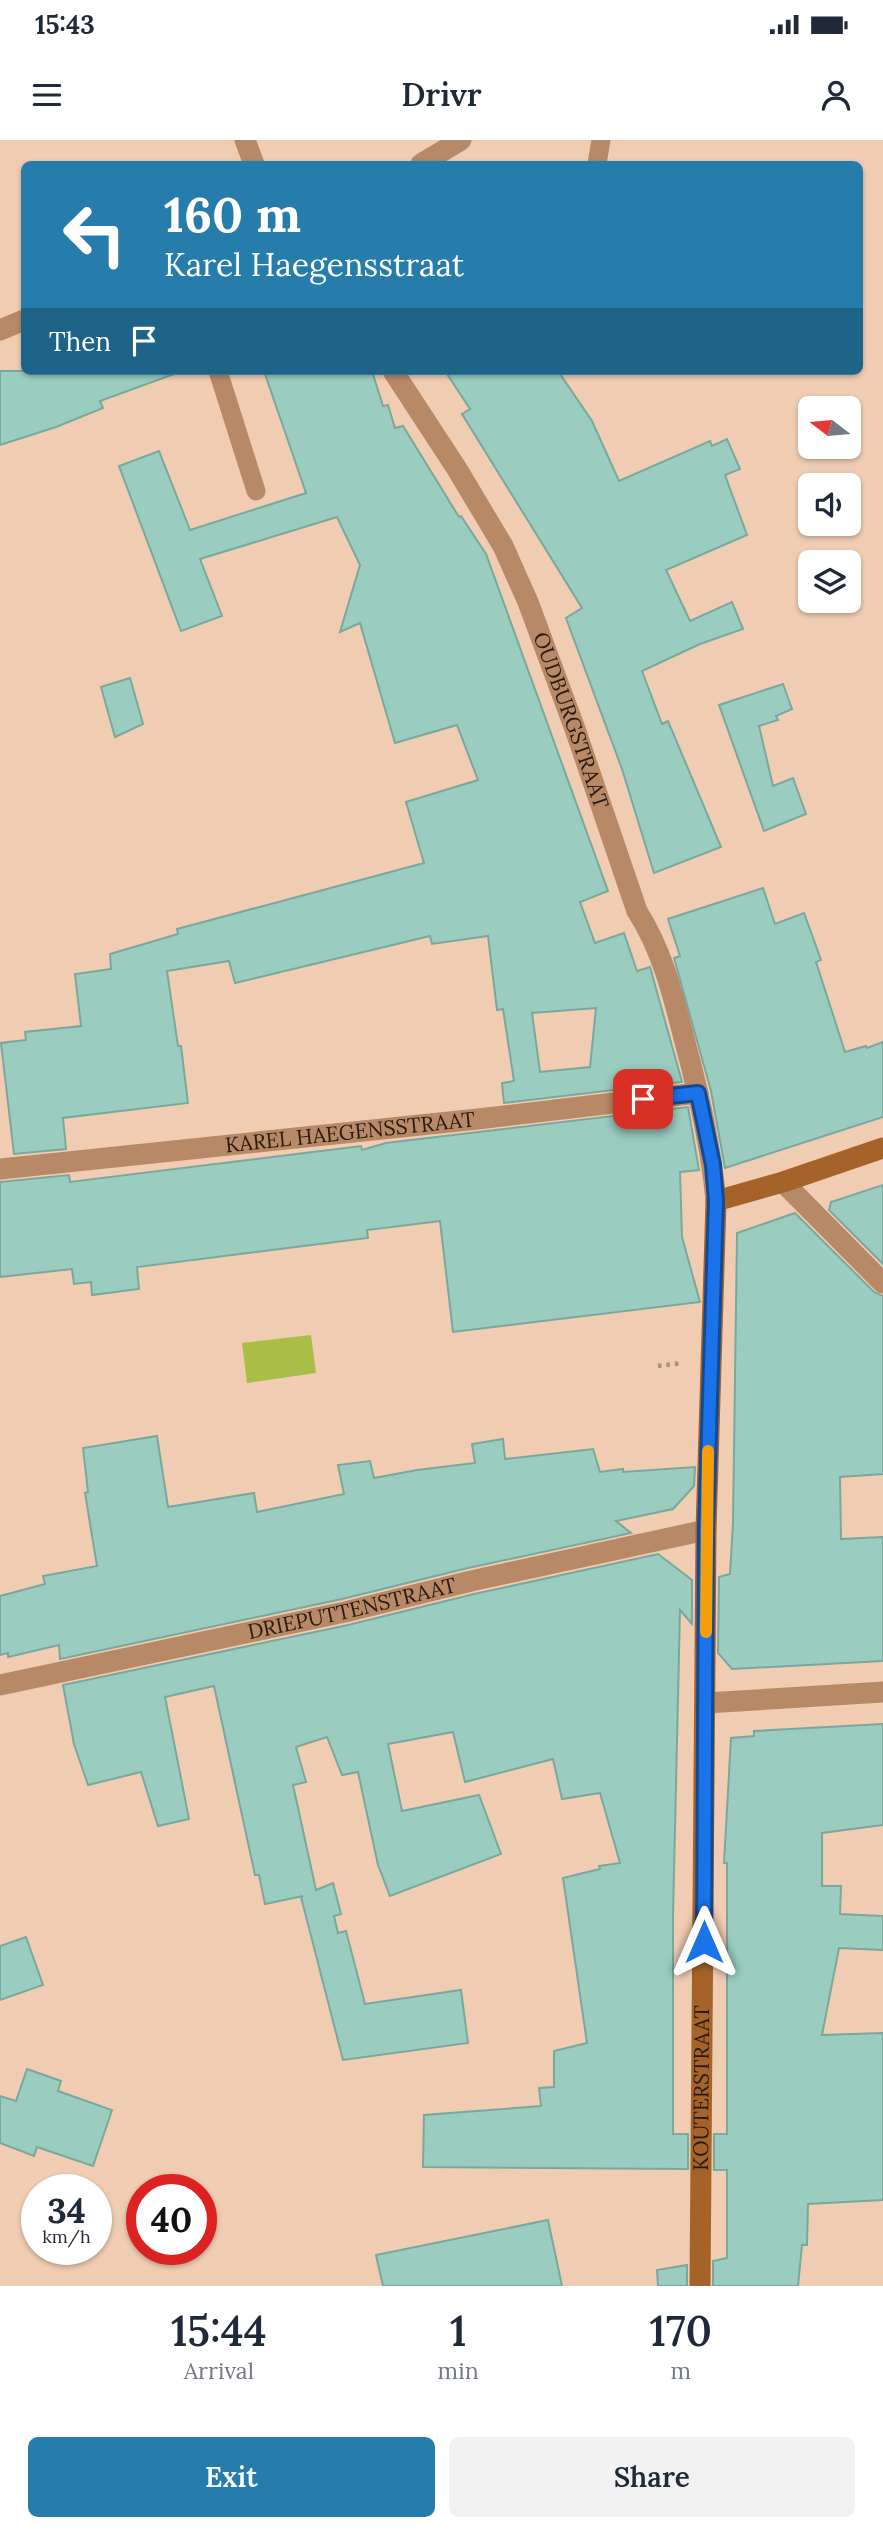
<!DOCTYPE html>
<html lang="en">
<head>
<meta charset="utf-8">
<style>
	:root { --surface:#fff; --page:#f2f2f3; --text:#1f2937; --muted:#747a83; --accent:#267cab }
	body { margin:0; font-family:Lora,serif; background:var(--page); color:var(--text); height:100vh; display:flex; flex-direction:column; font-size:26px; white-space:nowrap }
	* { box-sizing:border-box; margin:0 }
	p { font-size:23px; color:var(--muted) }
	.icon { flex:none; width:38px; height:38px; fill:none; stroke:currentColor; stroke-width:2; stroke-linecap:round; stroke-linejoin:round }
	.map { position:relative; height:2146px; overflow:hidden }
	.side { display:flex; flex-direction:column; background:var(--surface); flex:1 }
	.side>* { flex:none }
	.banner { position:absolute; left:21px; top:21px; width:842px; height:214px; border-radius:10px; box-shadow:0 2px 5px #0004; background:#267cab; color:#fff; overflow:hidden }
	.needle { width:46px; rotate:286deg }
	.buttons { position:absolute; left:798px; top:256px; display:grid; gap:14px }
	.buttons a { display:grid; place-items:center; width:63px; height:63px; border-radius:10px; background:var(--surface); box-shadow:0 2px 5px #0004; font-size:35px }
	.speed { position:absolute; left:21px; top:2034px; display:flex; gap:14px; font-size:35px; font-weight:700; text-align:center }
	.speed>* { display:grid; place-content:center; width:91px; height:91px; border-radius:50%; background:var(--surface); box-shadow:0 2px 5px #0004; line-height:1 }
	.speed small { font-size:18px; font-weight:400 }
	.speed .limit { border:10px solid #d22; background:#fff; color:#111 }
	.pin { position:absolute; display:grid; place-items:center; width:60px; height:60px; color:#fff; margin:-30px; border-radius:14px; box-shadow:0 4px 10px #0006 }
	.me { position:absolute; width:77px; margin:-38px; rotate:0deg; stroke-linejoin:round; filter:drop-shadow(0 0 5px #0008) }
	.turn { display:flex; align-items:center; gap:24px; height:147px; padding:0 28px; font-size:32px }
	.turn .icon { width:91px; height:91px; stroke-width:2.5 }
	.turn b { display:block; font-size:49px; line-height:60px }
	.then { display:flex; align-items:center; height:66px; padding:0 28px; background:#0003; gap:14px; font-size:26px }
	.eta { display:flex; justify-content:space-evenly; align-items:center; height:119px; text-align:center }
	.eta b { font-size:42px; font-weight:600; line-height:49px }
	.button { display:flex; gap:14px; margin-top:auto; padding:14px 28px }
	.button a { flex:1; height:80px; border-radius:10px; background:var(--accent); color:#fff; font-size:28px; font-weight:600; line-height:80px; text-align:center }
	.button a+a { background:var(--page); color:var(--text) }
	.status { display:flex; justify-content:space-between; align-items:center; height:49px; padding:0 35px; background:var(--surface); direction:ltr }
	.status svg { height:19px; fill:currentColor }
	header { display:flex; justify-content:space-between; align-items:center; height:91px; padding:0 28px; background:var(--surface); font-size:32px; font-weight:600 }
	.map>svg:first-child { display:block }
	.green { fill:#aabe47 }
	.building { fill:#9bccc0; stroke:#79a89d; stroke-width:2; fill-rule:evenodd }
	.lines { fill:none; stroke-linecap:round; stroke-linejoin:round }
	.path { stroke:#ad917c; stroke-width:4.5; stroke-dasharray:3.5 5; stroke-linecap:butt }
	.lane { stroke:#b78967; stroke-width:19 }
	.street { stroke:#b78967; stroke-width:21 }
	.secondary { stroke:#a5632a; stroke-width:21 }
	.route-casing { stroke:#114b97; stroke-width:18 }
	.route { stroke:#1a73e8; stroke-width:12 }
	.slow { stroke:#f59e0b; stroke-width:12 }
	.labels { text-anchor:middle; stroke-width:6; stroke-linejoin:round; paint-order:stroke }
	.street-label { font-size:21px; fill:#271a10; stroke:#fef3eb }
</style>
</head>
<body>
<div class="status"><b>15:43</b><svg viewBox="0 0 49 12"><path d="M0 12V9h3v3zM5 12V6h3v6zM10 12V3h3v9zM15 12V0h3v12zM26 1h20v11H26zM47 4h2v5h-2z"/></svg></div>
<header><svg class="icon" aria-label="menu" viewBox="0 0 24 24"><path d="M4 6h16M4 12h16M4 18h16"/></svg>Drivr<svg class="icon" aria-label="person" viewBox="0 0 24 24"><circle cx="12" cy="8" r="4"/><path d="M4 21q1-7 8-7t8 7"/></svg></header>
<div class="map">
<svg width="883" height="2146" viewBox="0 0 883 2146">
	<rect width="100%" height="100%" fill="#f0ccb2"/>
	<path class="green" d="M311,1195l5,38 -69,10 -5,-40z"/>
	<g class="building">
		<path d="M0,231h174v3l-74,27 3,7 -47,19 -56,18z"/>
		<path d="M264,231h108l11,35 5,-1 7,23 8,-2 56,91 2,-1 25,38 122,337 -28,11 15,41 29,-10 13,38 13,-4 32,115 -178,21 -2,-20 12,-2 -11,-72 -6,1 -9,-74 -56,8 -2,-8 -195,47 -6,-22 -62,10 11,75h3l7,57 -125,15 3,31 -52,5 -13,-111 25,-3 -1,-8 56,-6 -6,-52 36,-5 -1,-15 68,-20 -1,-5 247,-66 -18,-61 72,-22 -21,-55 -62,18 -35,-120 -20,9 20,-67 -23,-48 -137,42 22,57 -41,15 -62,-165 40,-15 31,79 116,-37zM596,868l-6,59 -50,5 -8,-59z"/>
		<path d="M445,231h113l34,50 27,60 91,-40 2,5 15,-7 13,30 -15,6 22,60 -81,35 24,51 42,-19 11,27 -43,15 -58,27 20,53 6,-3 53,126 -67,26 -32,-104 -56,-151 16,-10 -120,-194 8,-5z"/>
		<path d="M130,538l13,46 -28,13 -14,-50z"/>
		<path d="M783,544l9,25 -16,7 2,4 -19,6 14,60 20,-8 13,36 -42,17 -45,-126z"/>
		<path d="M763,748l12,36 29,-11 17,47 -5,2 29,90 21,-6 1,2 16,-6v75l-158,51 -14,-77 -37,-133 6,-2 -12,-37z"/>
		<path d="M688,967l11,63 -19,2 2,65 18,65 -247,30 -13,-111 -73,9 1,8 -231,29 2,22 -47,6 -1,-13 -17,2 -2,-15 -72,8v-95l69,-7 1,7 291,-36 1,4 24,-7z"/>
		<path d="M883,1045v79l-54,-54 2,-8z"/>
		<path d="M795,1073l79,79 9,4v178l-43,3 1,62 42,-2v124l-151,8 -14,-16 1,-76 11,-3 3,-51 4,-290z"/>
		<path d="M157,1296l11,71 86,-14 3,19 87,-18 -6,-29 32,-4 4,17 43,-8 58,-7 -3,-19 31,-5 2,20 88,-10 7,23 23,-3v3l72,-5 -1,19 -21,23 -57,12 15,12 -163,35 -126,31 -282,60 -1,-14 -51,12v-4l-8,2v-59l45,-12 -2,-8 54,-10 -12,-73 3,-1 -5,-44z"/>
		<path d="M658,1414l34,26v44l-12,-14 -7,306v218h15v35l-265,-2 1,-52 117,-9 -2,-18 15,-1v-36l33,-8 -24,-165 37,-9 -1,-3 21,-3 -20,-70 -38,6 -9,-40 -88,23 -12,-50 -65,12 14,67 77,-16 22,59 -111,42 -12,-31 -20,-93 -16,3 -15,-38 -31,10 10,35 -13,3 23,105 17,-7 8,31 -7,2 4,17 8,-2 19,73 96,-14 7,53 -125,17 -42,-163 2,-1 -38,8 -6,-29h-4l-41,-189 -49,11 24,122 -31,7 -17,-54 -53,13 -14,-41 -11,-59 285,-60 126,-31z"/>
		<path d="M883,1584v101l-61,8v53h19l-1,28 43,2v34l-44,-2 -17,87 61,-2v167l-75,4 -1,41h-5l-4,41h-85v-25l14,-3v-88h-13v-36h13v-271h-3l7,-125 23,-2v-5z"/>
		<path d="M26,1797l17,48 -43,15v-54z"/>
		<path d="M27,1929l34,12 -3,10 54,19 -19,56 -56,-19 -3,9 -34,-13v-47l16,5z"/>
		<path d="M548,2080l14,66h-179l-7,-31z"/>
		<path d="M687,2125v21h-29l-1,-16z"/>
	</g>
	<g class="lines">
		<path class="path" d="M658,1226l25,-3"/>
		<g class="lane">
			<path d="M597,24l4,-24"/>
			<path d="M218,231l38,120"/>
		</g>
		<g class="street">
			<path d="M245,0l9,24"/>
			<path d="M421,24l40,-24"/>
			<path d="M0,190l24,-10"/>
			<path id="s1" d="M393,231l64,98 46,77 25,56 47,127 62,182c26,41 36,84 48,131 14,52 26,105 31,159"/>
			<path id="s2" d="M0,1029l478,-50 220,-26"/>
			<path d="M783,1042l100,101"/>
			<path id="s3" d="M0,1545l345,-73 126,-31 235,-51"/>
			<path d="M706,1563l177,-11"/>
		</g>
		<path class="secondary" id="s4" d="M700,2146l6,-756 10,-329 67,-19 100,-34"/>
	</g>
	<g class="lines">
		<g class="route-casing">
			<path id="route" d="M643,959l55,-6 15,72 3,36 -10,329 -2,412"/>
		</g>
		<use href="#route" class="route"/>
		<path class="slow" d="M706,1492l2,-181"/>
	</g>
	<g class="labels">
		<g class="street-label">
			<text dy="7" stroke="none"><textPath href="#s1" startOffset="394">OUDBURGSTRAAT</textPath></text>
			<text dy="7" stroke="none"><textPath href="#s2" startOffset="352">KAREL HAEGENSSTRAAT</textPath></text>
			<text dy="7" stroke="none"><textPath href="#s3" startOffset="360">DRIEPUTTENSTRAAT</textPath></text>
			<text dy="7" stroke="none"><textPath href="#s4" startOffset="198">KOUTERSTRAAT</textPath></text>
		</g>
	</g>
</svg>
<div class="buttons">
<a><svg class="needle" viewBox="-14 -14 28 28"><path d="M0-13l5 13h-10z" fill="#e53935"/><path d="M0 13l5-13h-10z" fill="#747a83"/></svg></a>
<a><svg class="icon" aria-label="sound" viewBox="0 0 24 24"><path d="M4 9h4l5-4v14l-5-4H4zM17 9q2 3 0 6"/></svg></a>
<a><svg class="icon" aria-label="layers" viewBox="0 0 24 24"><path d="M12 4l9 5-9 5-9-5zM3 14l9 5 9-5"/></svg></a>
</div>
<div class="speed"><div>34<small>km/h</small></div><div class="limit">40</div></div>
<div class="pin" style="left:643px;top:959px;background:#d93025"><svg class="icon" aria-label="arrive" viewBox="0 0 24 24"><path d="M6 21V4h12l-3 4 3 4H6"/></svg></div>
<svg class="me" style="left:704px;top:1802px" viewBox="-20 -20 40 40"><path d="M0-17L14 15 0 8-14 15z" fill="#1a73e8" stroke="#fff" stroke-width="4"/></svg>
<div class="banner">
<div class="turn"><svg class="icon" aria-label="left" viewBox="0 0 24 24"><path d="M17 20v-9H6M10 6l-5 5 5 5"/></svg><div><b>160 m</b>Karel Haegensstraat</div></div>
<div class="then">Then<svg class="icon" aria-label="arrive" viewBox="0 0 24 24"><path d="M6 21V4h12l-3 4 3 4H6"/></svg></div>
</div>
</div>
<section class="side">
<div class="eta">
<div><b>15:44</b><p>Arrival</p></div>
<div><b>1</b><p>min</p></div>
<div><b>170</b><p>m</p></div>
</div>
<div class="button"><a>Exit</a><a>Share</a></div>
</section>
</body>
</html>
